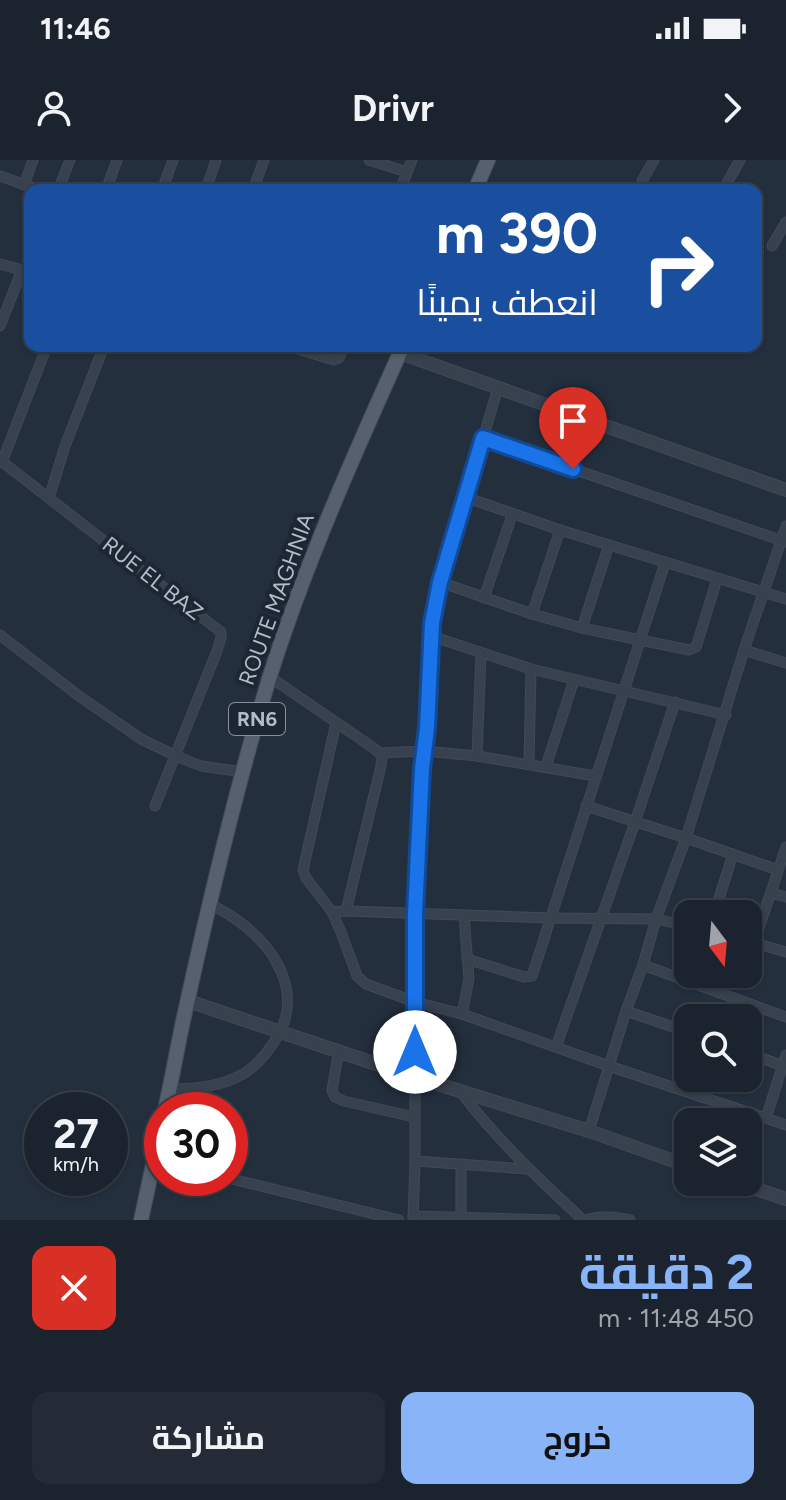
<!DOCTYPE html>
<html lang="ar">
<head>
<meta charset="utf-8">
<style>
	:root { --surface:#1b232e; --page:#242b36; --text:#f1f3f6; --muted:#a0a4aa; --line:#39404a; --accent:#8ab4f8 }
	body { margin:0; font-family:Figtree,Cairo,sans-serif; background:var(--page); color:var(--text); direction:rtl; height:100vh; display:flex; flex-direction:column; font-size:30px; white-space:nowrap }
	* { box-sizing:border-box; margin:0 }
	p { font-size:26px; color:var(--muted) }
	.icon { flex:none; width:44px; height:44px; fill:none; stroke:currentColor; stroke-width:2; stroke-linecap:round; stroke-linejoin:round }
	.map { position:relative; height:1060px; overflow:hidden; direction:ltr }
	.sheet { display:flex; flex-direction:column; background:var(--surface); flex:1 }
	.sheet>* { flex:none }
	.banner { position:absolute; left:24px; top:24px; width:738px; height:168px; border-radius:16px; box-shadow:0 2px 6px #0004,0 0 0 2px var(--line); direction:rtl; background:#1a4fa0; color:#fff; overflow:hidden }
	.needle { width:52px; rotate:164deg }
	.buttons { position:absolute; left:674px; top:740px; display:grid; gap:16px }
	.buttons a { display:grid; place-items:center; width:88px; height:88px; border-radius:16px; background:var(--surface); box-shadow:0 2px 6px #0004,0 0 0 2px var(--line); font-size:40px }
	.speed { position:absolute; left:24px; top:932px; display:flex; gap:16px; font-size:40px; font-weight:700; text-align:center }
	.speed>* { display:grid; place-content:center; width:104px; height:104px; border-radius:50%; background:var(--surface); box-shadow:0 2px 6px #0004,0 0 0 2px var(--line); line-height:1 }
	.speed small { font-size:20px; font-weight:400 }
	.speed .limit { border:12px solid #d22; background:#fff; color:#111 }
	.pin { position:absolute; display:grid; place-items:center; width:68px; height:68px; color:#fff; margin:-82px -34px; border-radius:50% 50% 50% 0; rotate:-45deg; box-shadow:0 0 8px #0007 }
	.pin .icon { rotate:45deg }
	.me { position:absolute; width:88px; margin:-44px; rotate:0deg; stroke-linejoin:round; filter:drop-shadow(0 0 6px #0008) }
	.turn { display:flex; align-items:center; gap:28px; height:168px; padding:0 32px; font-size:36px }
	.turn .icon { width:104px; height:104px; stroke-width:2.5 }
	.turn b { display:block; font-size:56px; line-height:68px }
	.round { display:grid; place-items:center; flex:none; width:84px; height:84px; border-radius:16px; background:var(--page) }
	.overview { display:flex; align-items:center; justify-content:space-between; height:136px; padding:0 32px }
	h1 { font-size:48px; font-weight:700; line-height:60px; color:var(--accent) }
	.cta { display:flex; gap:16px; margin-top:auto; padding:16px 32px }
	.cta a { flex:1; height:92px; border-radius:16px; background:var(--accent); color:#111; font-size:32px; font-weight:700; line-height:92px; text-align:center }
	.cta a+a { background:var(--page); color:var(--text) }
	.status { display:flex; justify-content:space-between; align-items:center; height:56px; padding:0 40px; background:var(--surface); direction:ltr }
	.status svg { height:22px; fill:currentColor }
	header { display:flex; justify-content:space-between; align-items:center; height:104px; padding:0 32px; background:var(--surface); font-size:36px; font-weight:700 }
	.map>svg:first-child { display:block }
	.lines { fill:none; stroke-linecap:round; stroke-linejoin:round }
	.minor-casing { stroke:#414a57; stroke-width:11 }
	.tertiary-casing { stroke:#414a57; stroke-width:14 }
	.primary-casing { stroke:#414a57; stroke-width:16 }
	.minor { stroke:#38414e; stroke-width:9 }
	.tertiary { stroke:#38414e; stroke-width:12 }
	.primary { stroke:#56606e; stroke-width:14 }
	.route-casing { stroke:#114b97; stroke-width:20 }
	.route { stroke:#1a73e8; stroke-width:14 }
	.labels { text-anchor:middle; stroke-width:8; stroke-linejoin:round; paint-order:stroke }
	.shield { fill:#1d2633; stroke:#878f9c; stroke-width:2 }
	.shield-label { font-size:20px; font-weight:bold; fill:#b4bcc9 }
	.street-label { font-size:22px; fill:#b4bcc9; stroke:#1d2633 }
</style>
</head>
<body>
<div class="status"><b>11:46</b><svg viewBox="0 0 49 12"><path d="M0 12V9h3v3zM5 12V6h3v6zM10 12V3h3v9zM15 12V0h3v12zM26 1h20v11H26zM47 4h2v5h-2z"/></svg></div>
<header><svg class="icon" aria-label="forward" viewBox="0 0 24 24"><path d="M9 5l7 7-7 7"/></svg>Drivr<svg class="icon" aria-label="person" viewBox="0 0 24 24"><circle cx="12" cy="8" r="4"/><path d="M4 21q1-7 8-7t8 7"/></svg></header>
<div class="map">
<svg width="786" height="1060" viewBox="0 0 786 1060">
	<rect width="100%" height="100%" fill="#242f3e"/>
	<g class="lines">
		<g class="minor-casing">
			<g id="minor">
				<path d="M369,0l38,12"/>
				<path d="M0,16l39,14"/>
				<path d="M642,21l12,-21"/>
				<path d="M24,25l9,-25"/>
				<path d="M58,30l12,-30"/>
				<path d="M106,30l11,-30"/>
				<path d="M162,30l11,-30"/>
				<path d="M206,30l10,-30"/>
				<path d="M253,30l11,-30"/>
				<path d="M400,30l12,-30"/>
				<path d="M723,30l17,-30"/>
				<path d="M772,86l14,-24"/>
				<path d="M0,104l30,8"/>
				<path d="M0,166l22,-56"/>
				<path d="M288,186l46,14 5,-2 5,-12"/>
				<path d="M483,278l303,104"/>
				<path d="M0,300l221,172v6l-4,13 -62,155"/>
				<path d="M2,302l45,-116"/>
				<path d="M465,337l95,33 226,69"/>
				<path d="M49,338l16,-52 39,-100"/>
				<path d="M440,422l92,32 50,14 107,22 7,-3 2,-6 19,-62"/>
				<path d="M484,438l28,-83"/>
				<path d="M532,454l28,-84"/>
				<path d="M582,468l27,-83"/>
				<path d="M0,475l79,61 62,43 35,17 25,10 42,6"/>
				<path d="M431,476l100,33 195,46"/>
				<path d="M744,490l42,13"/>
				<path d="M270,517l105,72 7,7 -1,10 -35,145"/>
				<path d="M336,563l-33,147 3,8 26,34 9,20 16,44 9,8 49,18 47,12 147,52 177,59"/>
				<path d="M380,593l44,-2 53,5 118,20"/>
				<path d="M477,596l4,-103"/>
				<path d="M529,604l2,-95"/>
				<path d="M546,606l28,-86"/>
				<path d="M586,646l100,32 92,32"/>
				<path d="M771,733l15,4"/>
				<path d="M332,752l14,-1 204,7 106,1 32,7"/>
				<path d="M714,754l19,-60"/>
				<path d="M751,782l35,10"/>
				<path d="M754,783l32,-96"/>
				<path d="M467,799l57,18 8,-1 133,-413"/>
				<path d="M643,805l143,52"/>
				<path d="M626,851l62,21"/>
				<path d="M462,854l7,-35 -5,-64"/>
				<path d="M556,887l79,-225 40,-120"/>
				<path d="M339,890l-7,40 3,7 9,4 70,16"/>
				<path d="M748,893l35,13"/>
				<path d="M170,929c24,0 50,-2 71,-14 13,-7 23,-18 31,-30 42,-57 -9,-117 -63,-141"/>
				<path d="M460,931c36,48 79,88 123,129"/>
				<path d="M766,958l20,-63"/>
				<path d="M589,971l37,-120 17,-46 13,-46 30,-81 58,-188 42,-124"/>
				<path d="M415,1001l112,8"/>
				<path d="M461,1004v54"/>
				<path d="M228,1018l171,42"/>
				<path d="M413,1056l142,4"/>
				<path d="M413,1060l2,-59v-247l7,-145 5,-41 5,-105 8,-41 58,-194"/>
				<path d="M586,1060c14,-5 29,-3 44,0"/>
			</g>
		</g>
		<g class="tertiary-casing">
			<g id="tertiary">
				<path d="M400,193l386,137"/>
				<path d="M188,841l227,76 174,54 99,35"/>
				<path d="M736,1022l50,17"/>
			</g>
		</g>
		<g class="primary-casing">
			<g id="primary">
				<path d="M475,30l13,-30"/>
				<path d="M165,950c8,-36 14,-72 22,-107 24,-109 50,-218 82,-324 36,-115 85,-224 134,-333"/>
				<path d="M141,1060l21,-97"/>
			</g>
		</g>
		<use href="#minor" class="minor"/>
		<use href="#tertiary" class="tertiary"/>
		<use href="#primary" class="primary"/>
	</g>
	<g class="lines">
		<g class="route-casing">
			<path id="route" d="M415,892v-138l7,-145 5,-41 5,-105 8,-41 43,-144 90,31"/>
		</g>
		<use href="#route" class="route"/>
	</g>
	<g class="labels">
		<rect class="shield" x="229" y="543" width="56" height="32" rx="6"/>
		<g class="shield-label">
			<text x="257" y="566">RN6</text>
		</g>
		<g class="street-label">
			<text transform="translate(153 418) rotate(38)" y="8">RUE EL BAZ</text>
			<text transform="translate(276 439) rotate(-70)" y="8">ROUTE MAGHNIA</text>
		</g>
	</g>
</svg>
<div class="buttons">
<a><svg class="needle" viewBox="-14 -14 28 28"><path d="M0-13l5 13h-10z" fill="#e53935"/><path d="M0 13l5-13h-10z" fill="#a0a4aa"/></svg></a>
<a><svg class="icon" aria-label="search" viewBox="0 0 24 24"><circle cx="10" cy="10" r="6"/><path d="M15 15l6 6"/></svg></a>
<a><svg class="icon" aria-label="layers" viewBox="0 0 24 24"><path d="M12 4l9 5-9 5-9-5zM3 14l9 5 9-5"/></svg></a>
</div>
<div class="speed"><div>27<small>km/h</small></div><div class="limit">30</div></div>
<div class="pin" style="left:573px;top:309px;background:#d93025"><svg class="icon" aria-label="arrive" viewBox="0 0 24 24"><path d="M6 21V4h12l-3 4 3 4H6"/></svg></div>
<svg class="me" style="left:415px;top:892px" viewBox="-20 -20 40 40"><circle r="19" fill="#fff"/><path d="M0-13L10 11 0 6-10 11z" fill="#1a73e8"/></svg>
<div class="banner">
<div class="turn"><svg class="icon" aria-label="right" viewBox="0 0 24 24"><path d="M7 20v-9h11M14 6l5 5-5 5"/></svg><div><b>390 m</b>انعطف يمينًا</div></div>
</div>
</div>
<section class="sheet">
<div class="overview"><div><h1>2 دقيقة</h1><p>450 m · 11:48</p></div><a class="round" style="background:#d93025;color:#fff"><svg class="icon" aria-label="close" viewBox="0 0 24 24"><path d="M6 6l12 12M18 6L6 18"/></svg></a></div>
<div class="cta"><a>خروج</a><a>مشاركة</a></div>
</section>
</body>
</html>
